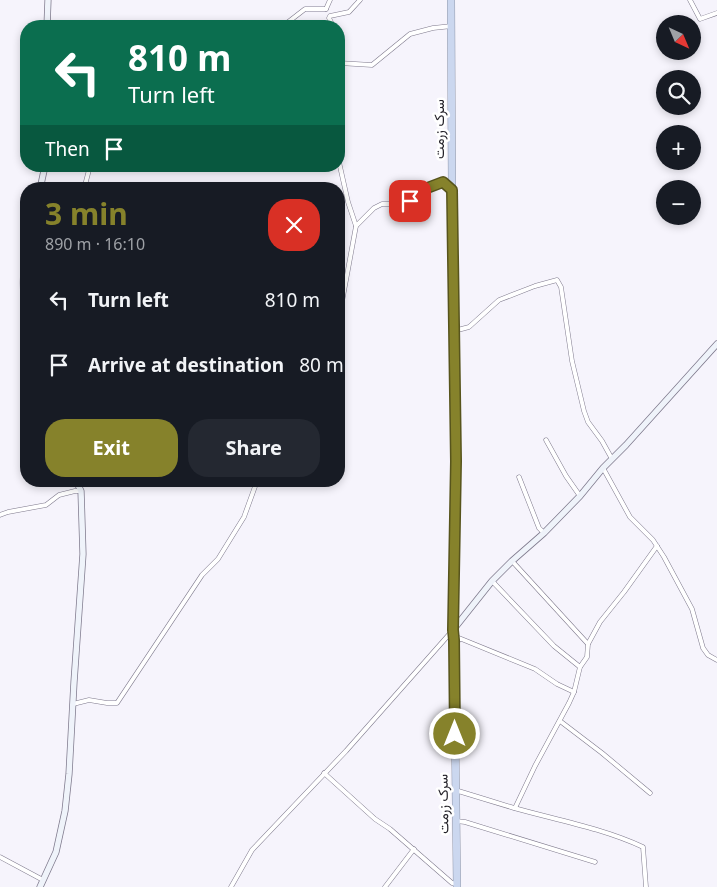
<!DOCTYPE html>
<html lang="en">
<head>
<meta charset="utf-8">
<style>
	:root { --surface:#171b24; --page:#242831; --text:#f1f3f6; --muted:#9ea1a6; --accent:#86822b }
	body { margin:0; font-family:"Noto Sans",Vazirmatn,sans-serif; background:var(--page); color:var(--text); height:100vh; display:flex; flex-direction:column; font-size:19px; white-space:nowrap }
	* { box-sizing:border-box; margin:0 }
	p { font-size:16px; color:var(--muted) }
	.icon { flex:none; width:28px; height:28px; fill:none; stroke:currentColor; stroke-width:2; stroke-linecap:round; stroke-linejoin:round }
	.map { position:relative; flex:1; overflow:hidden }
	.details { position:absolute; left:20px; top:182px; width:325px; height:305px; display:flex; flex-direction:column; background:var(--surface); border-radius:20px; box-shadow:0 2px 8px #0003 }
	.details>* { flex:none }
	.hud { position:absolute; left:20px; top:20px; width:325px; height:152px; border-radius:20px; box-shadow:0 2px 8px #0003; background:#0b6e4f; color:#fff; overflow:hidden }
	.needle { width:32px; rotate:136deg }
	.buttons { position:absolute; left:656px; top:15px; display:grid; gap:10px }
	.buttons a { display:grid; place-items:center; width:45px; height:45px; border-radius:50%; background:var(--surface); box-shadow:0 2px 8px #0003; font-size:25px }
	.pin { position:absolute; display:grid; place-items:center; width:42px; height:42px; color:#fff; margin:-21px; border-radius:10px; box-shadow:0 2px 8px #0006 }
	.me { position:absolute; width:55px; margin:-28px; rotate:0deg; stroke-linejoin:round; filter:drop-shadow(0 0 4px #0008) }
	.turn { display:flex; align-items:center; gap:18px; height:105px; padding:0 25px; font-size:22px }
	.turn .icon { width:65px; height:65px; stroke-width:2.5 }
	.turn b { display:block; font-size:35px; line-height:42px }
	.then { display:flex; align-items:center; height:48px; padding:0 25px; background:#0003; gap:10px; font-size:19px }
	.round { display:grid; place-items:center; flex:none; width:52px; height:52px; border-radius:20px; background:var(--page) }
	.summary { display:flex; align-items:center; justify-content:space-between; height:85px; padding:0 25px }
	h1 { font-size:30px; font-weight:700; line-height:38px; color:var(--accent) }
	.action { display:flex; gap:10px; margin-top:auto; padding:10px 25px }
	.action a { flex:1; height:58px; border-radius:20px; background:var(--accent); color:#fff; font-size:20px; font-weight:700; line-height:58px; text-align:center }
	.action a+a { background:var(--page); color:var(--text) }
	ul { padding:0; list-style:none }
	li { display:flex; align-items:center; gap:15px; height:65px; padding:0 25px }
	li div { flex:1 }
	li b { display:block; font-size:19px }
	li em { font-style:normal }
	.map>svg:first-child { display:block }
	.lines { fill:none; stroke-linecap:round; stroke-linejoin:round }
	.street-casing { stroke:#7f7a8d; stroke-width:5 }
	.secondary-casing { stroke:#7f7a8d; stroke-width:7 }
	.highway-casing { stroke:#9097a9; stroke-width:8 }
	.street { stroke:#fff; stroke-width:4 }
	.secondary { stroke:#eff3fa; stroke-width:5.5 }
	.highway { stroke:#cbd7ef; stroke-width:7 }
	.route-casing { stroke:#57541c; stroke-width:12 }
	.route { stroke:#86822b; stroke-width:9 }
	.labels { text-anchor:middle; stroke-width:5; stroke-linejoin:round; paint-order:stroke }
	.street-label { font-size:14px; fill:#211f26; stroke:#fff }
</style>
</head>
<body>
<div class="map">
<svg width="717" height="887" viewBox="0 0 717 887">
	<rect width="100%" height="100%" fill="#f6f4fc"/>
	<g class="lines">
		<g class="street-casing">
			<g id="street">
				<path d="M690,0l10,19 17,-6"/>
				<path d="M326,9l4,-9"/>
				<path d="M262,26l1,-1 5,1"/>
				<path d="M283,26l22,-17h21"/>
				<path d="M333,26l-4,-8 1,-2 19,-4 11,-12"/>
				<path d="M339,63l33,2 38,-31 23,-6 19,-2"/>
				<path d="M339,162l9,40 8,24 -14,76 -3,11"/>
				<path d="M84,189l6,-23"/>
				<path d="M356,226l18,-18 8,-4h24l16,-14 21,-8 9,8"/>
				<path d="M454,331l15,-4 30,-27 36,-14 22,-6 4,7 11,74 12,50 4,11 14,19 10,18"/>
				<path d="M546,440l20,36 14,20"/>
				<path d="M603,468l27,49 23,23 11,17 28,52 11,39 5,7 9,5"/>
				<path d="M519,477l20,51 5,5"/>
				<path d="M0,515l8,-3 38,-7 13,-10 16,-4h6"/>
				<path d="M512,561l76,83"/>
				<path d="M492,581l62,65 26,21"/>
				<path d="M455,640h4v-2l76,31 22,15 17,8"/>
				<path d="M73,704l16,-4 18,3h10l85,-128 16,-16 26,-42 13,-36"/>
				<path d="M560,721l42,32 48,40"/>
				<path d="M324,773l51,46 15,10 62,54 5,1"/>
				<path d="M455,790c20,6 39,12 59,18 43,12 88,20 129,39l3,40"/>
				<path d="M515,808l20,-42 34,-63 5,-11 6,-25 7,-10 1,-13 12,-22 24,-30 33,-46"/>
				<path d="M456,821l9,1 130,40"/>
				<path d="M0,857l43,23"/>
				<path d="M231,887l21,-37 94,-99 107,-121"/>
				<path d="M385,887l29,-38"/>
			</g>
		</g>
		<g class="secondary-casing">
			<g id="secondary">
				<path d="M47,26l1,-26"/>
				<path d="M40,189l5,-23"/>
				<path d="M26,255c-3,12 -4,40 0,52"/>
				<path d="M453,630l39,-49 20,-20 32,-28 36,-37 23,-28 23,-23 91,-101"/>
				<path d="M40,887l16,-35 9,-41 4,-37 5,-92 9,-128 -2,-63 -5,-10"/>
			</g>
		</g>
		<g class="highway-casing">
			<path id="highway" d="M451,0l1,190 4,271 -3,169 1,10 3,247"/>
		</g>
		<use href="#street" class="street"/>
		<use href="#secondary" class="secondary"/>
		<use href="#highway" class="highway"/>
	</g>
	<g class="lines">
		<g class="route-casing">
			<path id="route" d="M410,201l12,-11 21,-8 9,8 4,271 -3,169 1,10 1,94"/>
		</g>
		<use href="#route" class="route"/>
	</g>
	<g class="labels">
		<g class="street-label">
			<text transform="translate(439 129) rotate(-90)" y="5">سرک زرمت</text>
			<text transform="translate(443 804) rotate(-91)" y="5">سرک زرمت</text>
		</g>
	</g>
</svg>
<div class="buttons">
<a><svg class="needle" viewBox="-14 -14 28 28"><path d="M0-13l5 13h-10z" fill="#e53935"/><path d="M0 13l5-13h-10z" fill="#9ea1a6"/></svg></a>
<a><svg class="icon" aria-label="search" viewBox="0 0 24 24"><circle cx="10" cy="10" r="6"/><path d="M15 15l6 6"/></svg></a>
<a>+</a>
<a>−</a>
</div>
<div class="pin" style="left:410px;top:201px;background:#d93025"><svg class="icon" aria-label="arrive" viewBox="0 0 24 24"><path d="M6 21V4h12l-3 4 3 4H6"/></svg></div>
<svg class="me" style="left:455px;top:734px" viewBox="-20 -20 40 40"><circle r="17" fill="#86822b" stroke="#fff" stroke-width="3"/><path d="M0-11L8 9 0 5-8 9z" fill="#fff"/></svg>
<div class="hud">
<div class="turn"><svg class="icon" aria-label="left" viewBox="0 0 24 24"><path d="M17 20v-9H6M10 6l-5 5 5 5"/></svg><div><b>810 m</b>Turn left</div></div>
<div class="then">Then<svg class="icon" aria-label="arrive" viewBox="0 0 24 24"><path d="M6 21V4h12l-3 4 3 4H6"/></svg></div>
</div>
<section class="details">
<div class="summary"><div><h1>3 min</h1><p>890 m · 16:10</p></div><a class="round" style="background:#d93025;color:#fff"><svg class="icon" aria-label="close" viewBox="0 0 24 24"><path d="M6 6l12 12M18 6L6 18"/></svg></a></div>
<ul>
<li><svg class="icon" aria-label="left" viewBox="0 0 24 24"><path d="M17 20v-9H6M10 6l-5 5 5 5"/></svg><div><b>Turn left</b></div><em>810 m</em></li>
<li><svg class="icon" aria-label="arrive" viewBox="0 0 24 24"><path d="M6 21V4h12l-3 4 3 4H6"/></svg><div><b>Arrive at destination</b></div><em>80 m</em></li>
</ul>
<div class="action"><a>Exit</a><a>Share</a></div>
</section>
</div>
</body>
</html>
